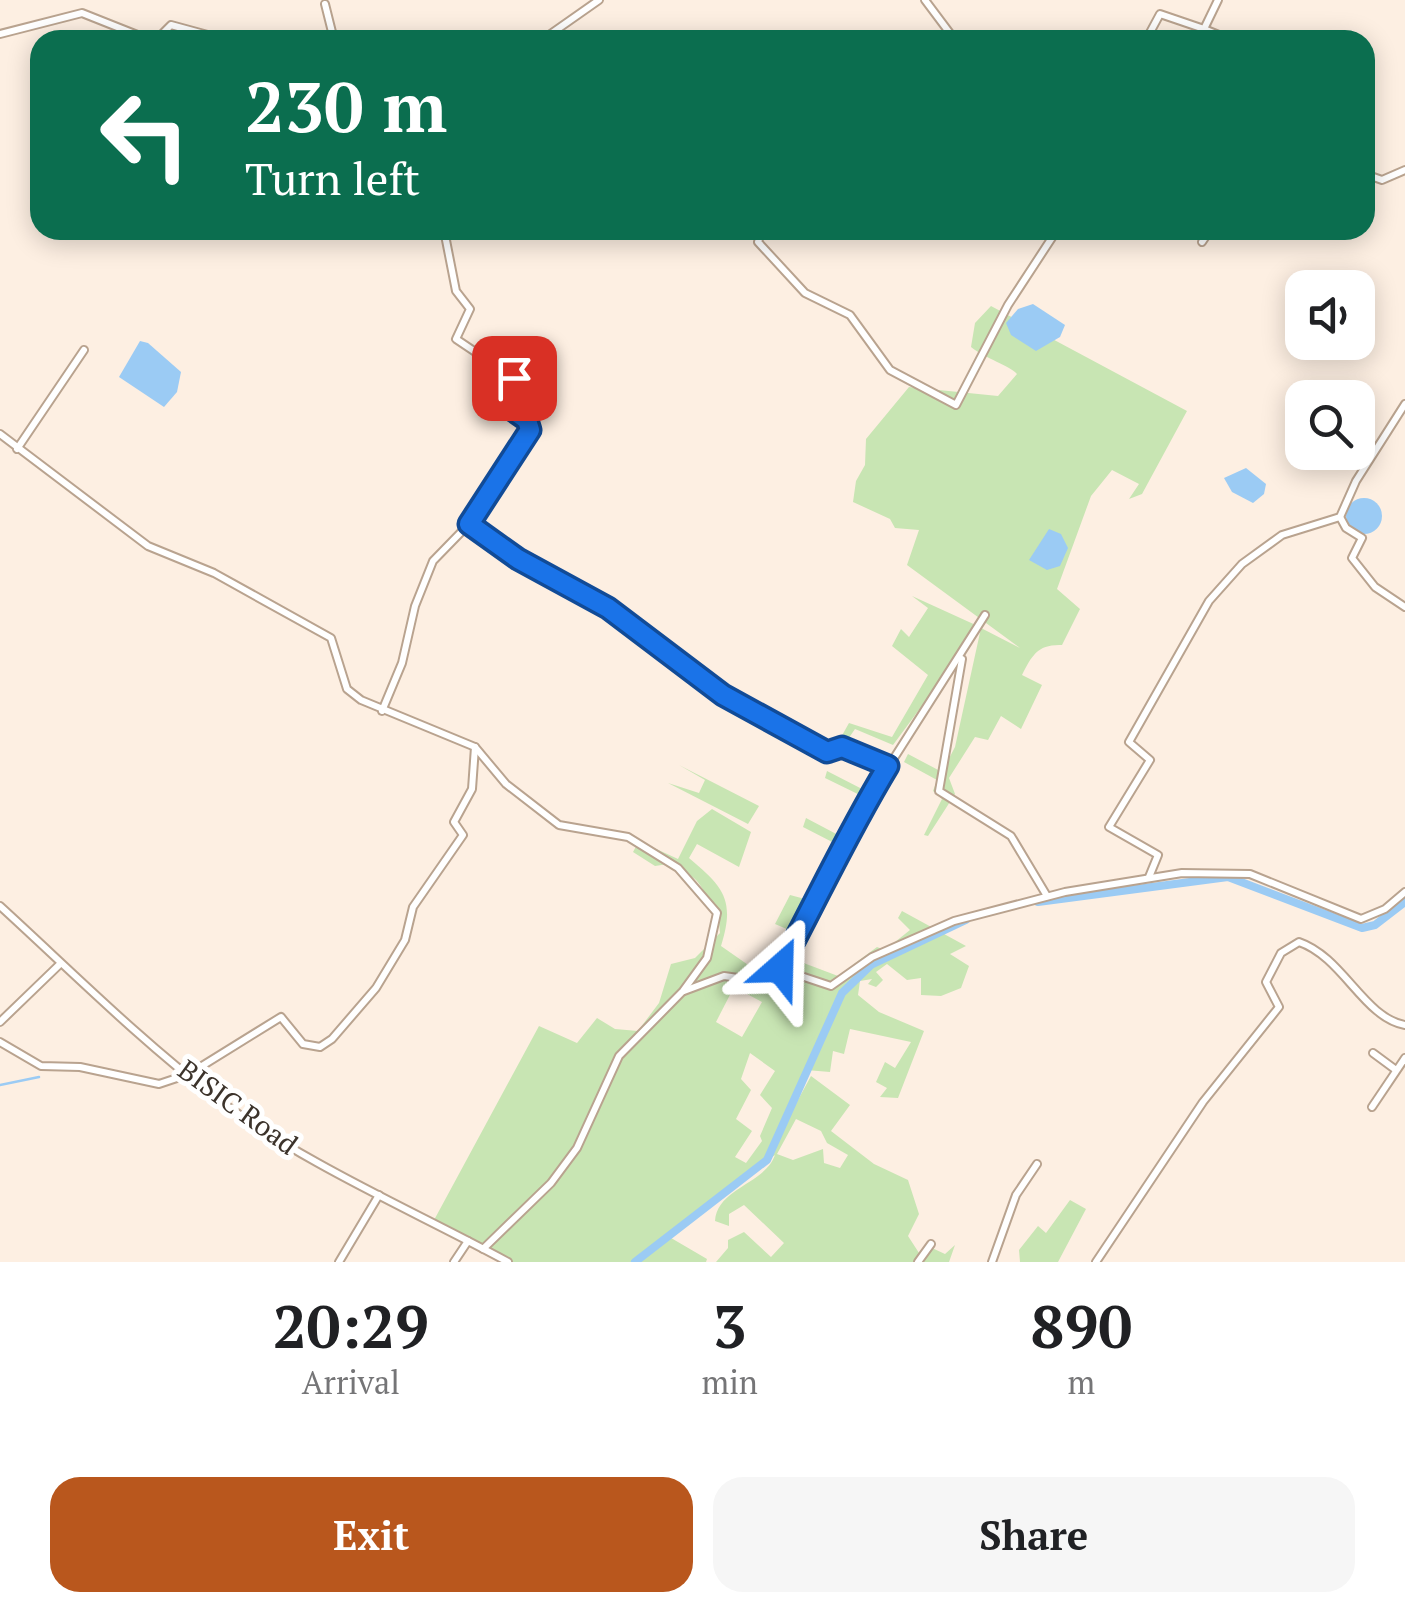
<!DOCTYPE html>
<html lang="en">
<head>
<meta charset="utf-8">
<style>
	:root { --surface:#fff; --page:#f6f6f6; --text:#202124; --muted:#757577; --accent:#b9571d }
	body { margin:0; font-family:"PT Serif",serif; background:var(--page); color:var(--text); height:100vh; display:flex; flex-direction:column; font-size:38px; white-space:nowrap }
	* { box-sizing:border-box; margin:0 }
	p { font-size:32px; color:var(--muted) }
	.icon { flex:none; width:55px; height:55px; fill:none; stroke:currentColor; stroke-width:2; stroke-linecap:round; stroke-linejoin:round }
	.map { position:relative; height:1262px; overflow:hidden }
	.panel { display:flex; flex-direction:column; background:var(--surface); flex:1 }
	.panel>* { flex:none }
	.guide { position:absolute; left:30px; top:30px; width:1345px; height:210px; border-radius:30px; box-shadow:0 5px 25px #0003; background:#0b6e4f; color:#fff; overflow:hidden }
	.tools { position:absolute; left:1285px; top:270px; display:grid; gap:20px }
	.tools a { display:grid; place-items:center; width:90px; height:90px; border-radius:20px; background:var(--surface); box-shadow:0 5px 25px #0003; font-size:50px }
	.pin { position:absolute; display:grid; place-items:center; width:85px; height:85px; color:#fff; margin:-42px; border-radius:20px; box-shadow:0 5px 15px #0006 }
	.me { position:absolute; width:110px; margin:-55px; rotate:25deg; stroke-linejoin:round; filter:drop-shadow(0 0 8px #0008) }
	.turn { display:flex; align-items:center; gap:35px; height:210px; padding:0 50px; font-size:45px }
	.turn .icon { width:130px; height:130px; stroke-width:2.5 }
	.turn b { display:block; font-size:70px; line-height:85px }
	.eta { display:flex; justify-content:space-evenly; align-items:center; height:170px; text-align:center }
	.eta b { font-size:60px; font-weight:700; line-height:70px }
	.cta { display:flex; gap:20px; margin-top:auto; padding:20px 50px }
	.cta a { flex:1; height:115px; border-radius:30px; background:var(--accent); color:#fff; font-size:40px; font-weight:700; line-height:115px; text-align:center }
	.cta a+a { background:var(--page); color:var(--text) }
	.map>svg:first-child { display:block }
	.green { fill:#c8e5b3; fill-rule:evenodd }
	.water { fill:#9bcbf4 }
	.lines { fill:none; stroke-linecap:round; stroke-linejoin:round }
	.stream { stroke:#9bcbf4; stroke-width:2.5 }
	.canal { stroke:#9bcbf4; stroke-width:8 }
	.street-casing { stroke:#b9a38f; stroke-width:10 }
	.street { stroke:#fff; stroke-width:6 }
	.route-casing { stroke:#114b97; stroke-width:25 }
	.route { stroke:#1a73e8; stroke-width:18 }
	.labels { text-anchor:middle; stroke-width:10; stroke-linejoin:round; paint-order:stroke }
	.street-label { font-size:28px; fill:#3c332b; stroke:#fff }
</style>
</head>
<body>
<div class="map">
<svg width="1405" height="1262" viewBox="0 0 1405 1262">
	<rect width="100%" height="100%" fill="#fdefe2"/>
	<g class="green">
		<path d="M991,306l196,105 -45,83 -13,5 10,-15 -27,-14 -21,26 -34,93 23,20 -18,36c-24,-1 -30,10 -40,30l20,10 -21,44 -20,-13 -13,24 -13,-3 -26,41 6,16 -27,42 -4,-1 18,-36 -9,-8 4,-11 -33,-18 4,-8 34,18 13,-25 26,-119 39,20 -113,-83 12,-35 -24,-2 -5,-9 -37,-17 3,-21 9,-16 1,-26 43,-52 89,9 19,-22c-8,-9 -31,-15 -46,-27l4,-24z"/>
		<path d="M912,596l68,31 -87,118 -38,-16 -9,13 -6,-3 9,-16 43,14 36,-62 -36,-29 9,-17 8,8 19,-29z"/>
		<path d="M679,765l80,41 -11,18 -80,-41 31,10 6,-13z"/>
		<path d="M827,771l39,20 24,-17 -51,104 -36,58 -28,-12 15,-29 15,4 35,-53 -37,-19 3,-9 36,19 26,-38 -43,-21z"/>
		<path d="M712,809l39,23 -12,35 -42,-23 -8,14c36,30 46,43 32,88l46,32 20,-6v-11l9,7 5,-6 45,17 8,-15 23,-17 8,3 25,-20 -12,-12 4,-7 64,35 -16,8 19,12 -8,22 -20,8 -20,-1v-17l-14,2 -20,-16 -11,8 7,8 -7,7 -8,-3 4,-5 -12,2 -2,14 21,17 45,19 -26,67 -18,-1 7,-9 -11,-6 9,-20 10,6 16,-26 -61,-13 -6,25 -11,-3 -3,21 -24,-2 -31,72 36,-66 39,29 -19,26 43,33 34,16 11,34 -11,22 13,20 11,-8 13,6 10,-9 -6,17h-233l12,-14v-8l16,-8 27,25 13,-14 -40,-38 -15,9v12l-14,-5c2,-33 50,-37 60,-66l-109,80 41,24 -1,3h-198l-25,-13 66,-66 -67,61 -49,-22 106,-196 38,17 20,-25 18,11 23,2 -21,24 -41,90 43,-89 40,-53 12,-39 24,-6 25,-25 -2,-22c-16,-15 -16,-38 -41,-39l-9,-8 -13,2 -22,-14 6,-11 39,18 19,-38zM734,987l28,15 -20,35 -26,-15zM750,1053l25,18 -15,24 12,13 -12,28 2,5 -16,22 -11,-6 17,-26 -16,-12 15,-29 -10,-11zM796,1119l25,12 6,12 21,12 -8,13 -16,-5 -1,-14 -30,11 -16,-6z"/>
		<path d="M1070,1200l16,9 -28,53h-38l-1,-12 19,-24 8,7z"/>
	</g>
	<g class="water">
		<path d="M1033,304l32,21 -5,12 -24,14 -25,-16 -5,-12 12,-14z"/>
		<path d="M140,341l8,2 33,29 -4,20 -13,15 -45,-30z"/>
		<path d="M1246,468l20,16 -2,10 -11,9 -21,-11 -8,-14z"/>
		<circle cx="1364" cy="516" r="18"/>
		<path d="M1049,529l12,5 7,14 -8,18 -13,4 -18,-10z"/>
	</g>
	<g class="lines">
		<path class="stream" d="M0,1085l39,-8"/>
		<g class="canal">
			<path d="M1038,902l190,-25 134,51 13,-3 30,-23"/>
			<path d="M635,1262l132,-102 75,-167 29,-28 95,-45"/>
		</g>
		<g class="street-casing">
			<g id="street">
				<path d="M925,0l30,40"/>
				<path d="M325,4l9,36"/>
				<path d="M1204,29l27,11"/>
				<path d="M0,34l82,-21 68,27"/>
				<path d="M156,40l15,-15 55,15"/>
				<path d="M542,40l57,-40"/>
				<path d="M1146,40l14,-26 44,15 14,-29"/>
				<path d="M1365,174l17,6 23,-10"/>
				<path d="M762,230l-4,12 47,51 45,22 40,55 66,35 52,-100 49,-75"/>
				<path d="M1202,242l8,-12"/>
				<path d="M0,434l148,112 66,27 117,65 16,51 14,11 114,47 31,37 53,41 69,12 50,31 39,45 -10,45 -24,33 -64,65 -42,92 -26,35 -68,66"/>
				<path d="M17,449l67,-99"/>
				<path d="M1340,517l6,11 16,10 -10,20 23,29 30,20"/>
				<path d="M469,524l49,35 90,49 115,87 104,57 15,-5 46,19"/>
				<path d="M962,659l-23,132 72,45 36,60"/>
				<path d="M382,711l20,-48 13,-57 18,-45 36,-37 61,-97 -20,-19 9,-22 -5,-8 -58,-39 14,-30 -14,-18 -12,-61"/>
				<path d="M1149,877l9,-22 -49,-28 41,-67 -21,-18 80,-141 33,-37 40,-29 58,-18 16,-36 49,-77"/>
				<path d="M0,906c70,64 140,134 216,192 90,67 194,111 292,164"/>
				<path d="M780,969l51,17 41,-29 82,-36 111,-29 117,-19 68,1 111,45 24,-10 20,-17"/>
				<path d="M684,991l40,-15 35,5 21,-12 81,-159 124,-195"/>
				<path d="M0,1022l59,-57"/>
				<path d="M0,1042l41,24 39,1 79,17 30,-10 92,-57 22,27 17,3 12,-8 44,-51 29,-48 8,-33 50,-72 -9,-13 18,-33 3,-42"/>
				<path d="M1373,1053l23,17"/>
				<path d="M1372,1107l33,-49"/>
				<path d="M339,1262l40,-67"/>
				<path d="M454,1262l14,-21"/>
				<path d="M918,1262l13,-18"/>
				<path d="M992,1262l24,-67 21,-31"/>
				<path d="M1096,1262l107,-160 76,-95 -13,-25 15,-29 18,-11c44,15 65,76 106,83"/>
			</g>
		</g>
		<use href="#street" class="street"/>
	</g>
	<g class="lines">
		<g class="route-casing">
			<path id="route" d="M514,378l4,8 -8,22 17,12 3,10 -61,94 49,35 90,49 115,87 104,57 15,-5 46,19c-40,66 -72,135 -108,202"/>
		</g>
		<use href="#route" class="route"/>
	</g>
	<g class="labels">
		<g class="street-label">
			<text transform="translate(238 1107) rotate(36)" y="10">BISIC Road</text>
		</g>
	</g>
</svg>
<div class="tools">
<a><svg class="icon" aria-label="sound" viewBox="0 0 24 24"><path d="M4 9h4l5-4v14l-5-4H4zM17 9q2 3 0 6"/></svg></a>
<a><svg class="icon" aria-label="search" viewBox="0 0 24 24"><circle cx="10" cy="10" r="6"/><path d="M15 15l6 6"/></svg></a>
</div>
<div class="pin" style="left:514px;top:378px;background:#d93025"><svg class="icon" aria-label="arrive" viewBox="0 0 24 24"><path d="M6 21V4h12l-3 4 3 4H6"/></svg></div>
<svg class="me" style="left:780px;top:968px" viewBox="-20 -20 40 40"><path d="M0-17L14 15 0 8-14 15z" fill="#1a73e8" stroke="#fff" stroke-width="4"/></svg>
<div class="guide">
<div class="turn"><svg class="icon" aria-label="left" viewBox="0 0 24 24"><path d="M17 20v-9H6M10 6l-5 5 5 5"/></svg><div><b>230 m</b>Turn left</div></div>
</div>
</div>
<section class="panel">
<div class="eta">
<div><b>20:29</b><p>Arrival</p></div>
<div><b>3</b><p>min</p></div>
<div><b>890</b><p>m</p></div>
</div>
<div class="cta"><a>Exit</a><a>Share</a></div>
</section>
</body>
</html>
